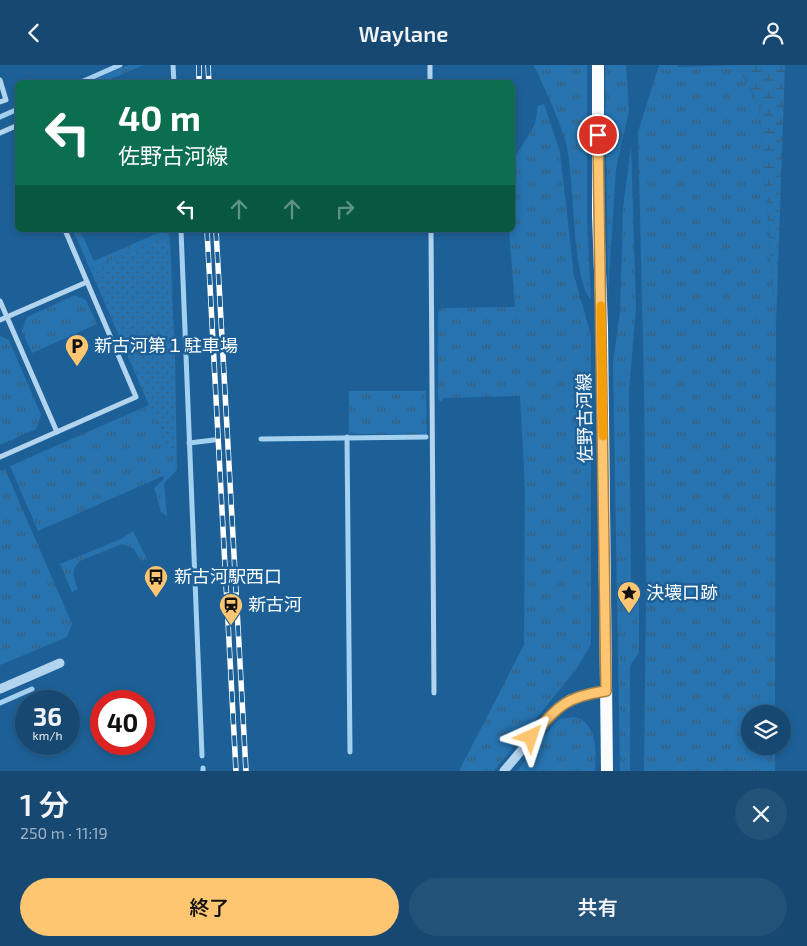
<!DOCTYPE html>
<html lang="ja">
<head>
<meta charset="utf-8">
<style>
	:root { --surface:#164871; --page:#235279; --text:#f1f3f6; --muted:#9eb2c3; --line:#356084; --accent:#fec671 }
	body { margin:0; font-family:"Exo 2","Noto Sans JP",sans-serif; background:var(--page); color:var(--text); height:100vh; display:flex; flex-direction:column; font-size:19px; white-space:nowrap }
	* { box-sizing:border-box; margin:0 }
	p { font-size:16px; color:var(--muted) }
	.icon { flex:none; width:28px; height:28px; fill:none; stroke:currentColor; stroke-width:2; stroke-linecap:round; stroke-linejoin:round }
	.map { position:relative; height:706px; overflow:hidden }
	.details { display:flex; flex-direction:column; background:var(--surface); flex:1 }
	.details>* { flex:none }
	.hud { position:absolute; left:15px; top:15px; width:500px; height:152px; border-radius:8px; box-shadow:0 2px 8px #0003,0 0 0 1px var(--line); background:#0b6e4f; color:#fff; overflow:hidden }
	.controls { position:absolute; left:741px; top:640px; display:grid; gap:10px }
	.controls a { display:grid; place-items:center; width:50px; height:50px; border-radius:50%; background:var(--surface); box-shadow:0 2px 8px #0003,0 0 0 1px var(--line); font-size:25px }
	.speed { position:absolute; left:15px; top:625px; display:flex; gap:10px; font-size:25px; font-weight:700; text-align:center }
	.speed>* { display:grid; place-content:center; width:65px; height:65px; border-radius:50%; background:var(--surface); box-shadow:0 2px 8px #0003,0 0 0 1px var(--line); line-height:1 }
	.speed small { font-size:12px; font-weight:400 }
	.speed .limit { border:8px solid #d22; background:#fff; color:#111 }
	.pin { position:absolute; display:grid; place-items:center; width:42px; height:42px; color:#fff; margin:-21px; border:2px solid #fff; border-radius:50%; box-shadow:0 1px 5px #0007 }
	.me { position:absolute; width:55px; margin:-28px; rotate:42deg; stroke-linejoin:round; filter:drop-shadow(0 0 4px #0008) }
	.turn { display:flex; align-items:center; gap:18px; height:105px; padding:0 20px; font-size:22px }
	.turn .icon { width:65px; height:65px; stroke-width:2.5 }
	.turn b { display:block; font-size:35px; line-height:42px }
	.lanes { display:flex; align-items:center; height:48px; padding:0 20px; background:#0003; justify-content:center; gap:25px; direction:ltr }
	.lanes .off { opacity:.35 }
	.round { display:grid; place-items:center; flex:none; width:52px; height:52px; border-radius:26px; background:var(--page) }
	.summary { display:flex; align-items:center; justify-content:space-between; height:85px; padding:0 20px }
	h1 { font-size:30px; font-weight:600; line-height:38px }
	.button { display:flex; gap:10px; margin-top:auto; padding:10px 20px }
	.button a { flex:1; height:58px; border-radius:30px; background:var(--accent); color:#111; font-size:20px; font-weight:600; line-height:58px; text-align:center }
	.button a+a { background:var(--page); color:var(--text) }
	header { display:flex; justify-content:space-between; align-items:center; height:65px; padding:0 20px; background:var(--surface); font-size:22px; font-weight:600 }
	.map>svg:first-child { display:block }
	.grass { fill:url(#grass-tufts) }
	.wetland { fill:url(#wetland-marsh) }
	.park { fill:url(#park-dots) }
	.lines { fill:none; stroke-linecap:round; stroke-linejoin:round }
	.stream { stroke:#a5d1f1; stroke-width:5 }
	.minor { stroke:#b2d4ef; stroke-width:5 }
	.tertiary { stroke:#b2d4ef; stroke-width:9 }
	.primary { stroke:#fafcff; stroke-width:12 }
	.rail-casing { stroke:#fff; stroke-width:5.5 }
	.rail { stroke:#1d6097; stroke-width:4; stroke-dasharray:11; stroke-linecap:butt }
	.route-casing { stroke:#a58149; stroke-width:12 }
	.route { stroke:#fec671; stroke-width:9 }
	.slow { stroke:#f59e0b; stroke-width:9 }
	.labels { text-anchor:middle; stroke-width:5; stroke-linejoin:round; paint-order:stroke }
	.poi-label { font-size:18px; fill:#fff; stroke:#1d6097; text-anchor:start }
	.street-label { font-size:18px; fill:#fff; stroke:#1d6097 }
</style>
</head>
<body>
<header><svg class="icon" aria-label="back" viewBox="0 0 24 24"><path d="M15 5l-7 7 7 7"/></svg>Waylane<svg class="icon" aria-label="person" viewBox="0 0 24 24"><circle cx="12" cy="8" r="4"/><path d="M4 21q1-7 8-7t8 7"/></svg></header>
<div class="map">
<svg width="807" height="706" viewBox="0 0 807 706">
	<defs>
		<pattern id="grass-tufts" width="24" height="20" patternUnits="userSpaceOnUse" patternTransform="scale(1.25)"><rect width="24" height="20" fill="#2673af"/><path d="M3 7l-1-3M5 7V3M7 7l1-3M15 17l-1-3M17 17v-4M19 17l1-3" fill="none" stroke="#3b5e79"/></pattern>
		<pattern id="wetland-marsh" width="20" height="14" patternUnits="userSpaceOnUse" patternTransform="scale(1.25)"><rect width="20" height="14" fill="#2673af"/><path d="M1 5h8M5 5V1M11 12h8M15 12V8" fill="none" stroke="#3b5e79"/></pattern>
		<pattern id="park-dots" width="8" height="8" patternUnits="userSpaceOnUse" patternTransform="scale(1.25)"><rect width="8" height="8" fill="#2673af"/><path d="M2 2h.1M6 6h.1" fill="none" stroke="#3b5e79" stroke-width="1.8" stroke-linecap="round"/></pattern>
	</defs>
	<rect width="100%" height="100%" fill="#1d6097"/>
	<g class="grass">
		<path d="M129,0h15l-40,17h-16z"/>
		<path d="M534,0h53v152l4,83c-20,-22 -16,-123 -25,-157 -8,-27 -21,-53 -32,-78z"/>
		<path d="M605,0h21l3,45 -13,59 -8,124z"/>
		<path d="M659,0h19v2l59,-2 22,40 17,221 -1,388h-25v32h25v25h-131l2,-174 -2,-211 -6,-254z"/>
		<path d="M544,39l16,48 14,123 17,61v308l-14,24 -83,103h-35l65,-126 1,-156 -5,-93 -77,2 -2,4 -3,-3v-86l3,-5 74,-1 -6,-77h3l1,-69 22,-37 3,-18z"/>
		<path d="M631,81l5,162 -7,82 2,196 8,9v58l-9,13v105h-10l-7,-408 7,-51 3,-104z"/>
		<path d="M73,165h7l14,31 71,-31h4l1,9 -3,-3 -77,33z"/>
		<path d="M75,230l11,5 11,24 -65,29 -10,-22 5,-14z"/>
		<path d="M0,271l9,4 32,75 -5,14 -36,16z"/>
		<path d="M349,326h77l1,43h-78z"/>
		<path d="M149,340l28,65 -13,13 3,33 -6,-4 -7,-24 10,-9 -1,-3 -125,55 -28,-65z"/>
		<path d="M5,404l67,155 -5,13 -67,28v-194z"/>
		<path d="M133,466l14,28 -6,2 -7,-12 -12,-5 -42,17c-10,9 -6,17 -2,28l-6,3 -12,-28 61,-25z"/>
		<path d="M574,652c24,5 22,35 21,54h-78l38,-48 5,-4z"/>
	</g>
	<path class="wetland" d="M737,0h48l-9,261 -17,-221z"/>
	<path class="park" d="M167,171l3,3 5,119 2,112 -87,-201z"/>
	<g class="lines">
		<g class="stream">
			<path d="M173,0l1,18"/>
			<path d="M79,18l41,-18"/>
			<path d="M0,52l18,-8"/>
			<path d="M181,165l21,526"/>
			<path d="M347,372l3,315"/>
			<path d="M261,374l165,-2"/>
			<path d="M189,378l25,-3"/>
			<path d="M0,638l32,-14"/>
			<path d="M203,703v3"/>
		</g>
		<g class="minor">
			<path d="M430,0v18"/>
			<path d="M0,15l6,20 -6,2"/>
			<path d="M0,68l18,-8"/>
			<path d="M431,165l3,463"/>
			<path d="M0,236l57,131"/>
			<path d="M0,255l87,-38"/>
			<path d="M0,392l136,-60 -71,-167"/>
		</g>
		<g class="tertiary">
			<path d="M0,624l60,-26"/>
			<path d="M504,706l54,-64 12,-8 36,-8"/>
		</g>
		<path class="primary" d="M598,0v150l4,113 5,443"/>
		<g class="rail-casing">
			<g id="rail">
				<path d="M199,0v18"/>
				<path d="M208,0l1,18"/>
				<path d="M207,165l29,541"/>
				<path d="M216,165l30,541"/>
			</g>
		</g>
		<use href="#rail" class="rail"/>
	</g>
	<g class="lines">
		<g class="route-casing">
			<path id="route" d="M531,672c27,-30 33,-40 75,-46l-8,-556"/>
		</g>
		<use href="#route" class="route"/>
		<path class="slow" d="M601,241l2,130"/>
	</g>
	<defs>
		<g id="parking-pin" transform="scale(1.25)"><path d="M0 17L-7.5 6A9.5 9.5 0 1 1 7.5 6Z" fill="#fec671" stroke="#1d6097"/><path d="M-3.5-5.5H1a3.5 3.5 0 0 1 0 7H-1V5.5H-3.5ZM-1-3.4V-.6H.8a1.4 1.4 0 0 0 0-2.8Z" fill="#111"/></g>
		<g id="bus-pin" transform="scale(1.25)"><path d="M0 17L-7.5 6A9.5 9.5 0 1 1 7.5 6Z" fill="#fec671" stroke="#1d6097"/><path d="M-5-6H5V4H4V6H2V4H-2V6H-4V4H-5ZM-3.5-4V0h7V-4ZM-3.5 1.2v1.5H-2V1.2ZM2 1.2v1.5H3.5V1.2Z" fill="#111"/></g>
		<g id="sight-pin" transform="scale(1.25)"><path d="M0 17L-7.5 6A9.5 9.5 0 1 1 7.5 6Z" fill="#fec671" stroke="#1d6097"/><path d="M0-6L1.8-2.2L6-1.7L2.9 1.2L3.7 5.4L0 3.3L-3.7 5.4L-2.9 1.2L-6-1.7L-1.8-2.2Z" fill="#111"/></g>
		<g id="station-pin" transform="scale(1.25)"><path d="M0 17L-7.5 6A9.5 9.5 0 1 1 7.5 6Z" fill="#fec671" stroke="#1d6097"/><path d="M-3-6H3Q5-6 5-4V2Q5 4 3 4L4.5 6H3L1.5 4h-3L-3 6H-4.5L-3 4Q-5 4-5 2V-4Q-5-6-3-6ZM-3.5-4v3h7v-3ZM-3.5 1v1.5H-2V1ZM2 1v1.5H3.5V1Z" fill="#111"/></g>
	</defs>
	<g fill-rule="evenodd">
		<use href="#parking-pin" x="77" y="281"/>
		<use href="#bus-pin" x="156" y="512"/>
		<use href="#sight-pin" x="629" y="528"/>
		<use href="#station-pin" x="231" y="540"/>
	</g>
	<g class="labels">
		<g class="poi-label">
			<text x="94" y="287">新古河第１駐車場</text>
			<text x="174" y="518">新古河駅西口</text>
			<text x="646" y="534">決壊口跡</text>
			<text x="248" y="546">新古河</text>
		</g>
		<g class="street-label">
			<text transform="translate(585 353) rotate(-91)" y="6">佐野古河線</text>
		</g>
	</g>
</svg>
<div class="controls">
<a><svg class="icon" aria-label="layers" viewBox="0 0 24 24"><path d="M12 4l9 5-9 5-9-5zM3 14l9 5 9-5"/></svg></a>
</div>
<div class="speed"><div>36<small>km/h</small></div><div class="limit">40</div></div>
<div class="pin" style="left:598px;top:70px;background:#d93025"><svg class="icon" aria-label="arrive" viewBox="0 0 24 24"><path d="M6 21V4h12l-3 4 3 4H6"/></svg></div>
<svg class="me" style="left:531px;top:672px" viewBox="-20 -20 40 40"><path d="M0-17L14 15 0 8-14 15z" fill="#fec671" stroke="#fff" stroke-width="4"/></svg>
<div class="hud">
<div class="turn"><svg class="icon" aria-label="left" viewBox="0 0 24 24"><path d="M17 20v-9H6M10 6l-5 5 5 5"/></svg><div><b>40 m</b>佐野古河線</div></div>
<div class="lanes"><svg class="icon" aria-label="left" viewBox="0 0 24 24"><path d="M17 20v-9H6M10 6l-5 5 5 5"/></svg><svg class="icon off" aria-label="ahead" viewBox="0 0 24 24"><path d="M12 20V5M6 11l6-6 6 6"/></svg><svg class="icon off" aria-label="ahead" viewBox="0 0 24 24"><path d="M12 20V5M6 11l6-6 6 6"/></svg><svg class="icon off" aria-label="right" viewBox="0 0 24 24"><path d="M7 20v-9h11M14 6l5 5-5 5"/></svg></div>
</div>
</div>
<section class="details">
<div class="summary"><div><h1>1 分</h1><p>250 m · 11:19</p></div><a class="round"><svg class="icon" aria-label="close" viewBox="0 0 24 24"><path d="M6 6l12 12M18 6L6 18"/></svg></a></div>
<div class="button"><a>終了</a><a>共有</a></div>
</section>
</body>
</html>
